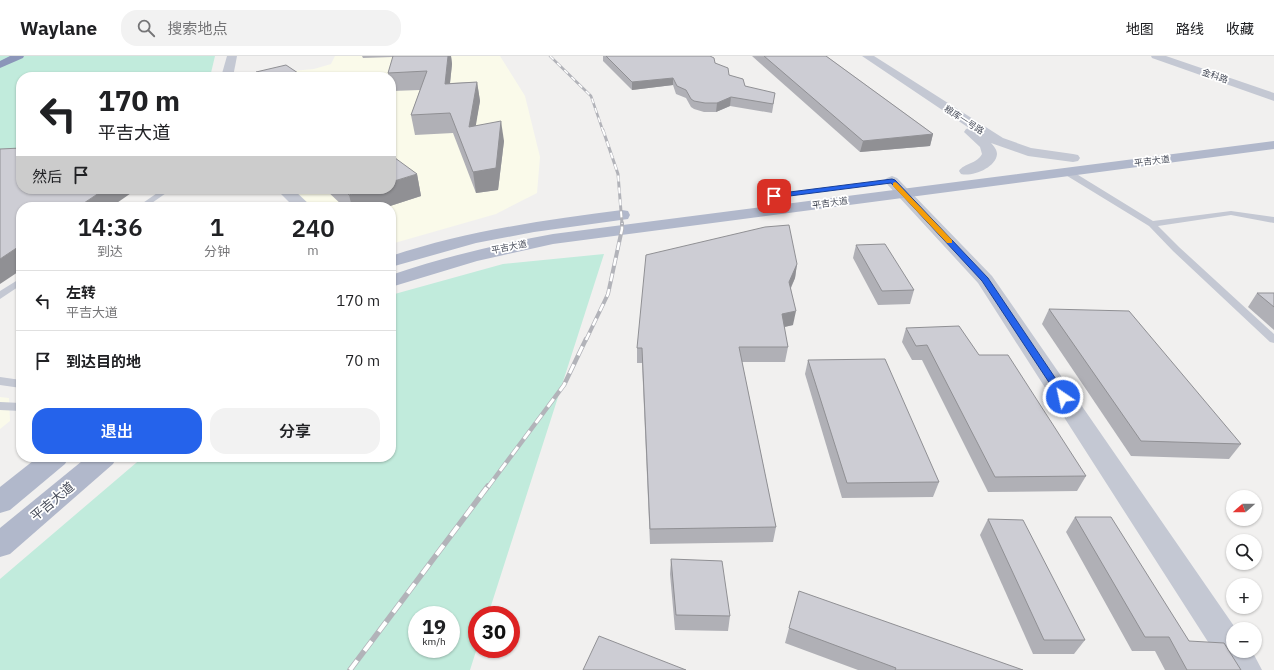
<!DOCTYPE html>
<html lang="zh">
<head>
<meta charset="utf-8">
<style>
	:root { --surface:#fff; --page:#f2f2f2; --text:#202124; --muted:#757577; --line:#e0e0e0; --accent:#2563eb }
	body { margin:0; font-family:"IBM Plex Sans","Noto Sans SC",sans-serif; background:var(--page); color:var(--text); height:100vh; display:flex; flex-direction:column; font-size:15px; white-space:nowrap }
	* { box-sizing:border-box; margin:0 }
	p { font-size:13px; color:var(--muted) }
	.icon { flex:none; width:22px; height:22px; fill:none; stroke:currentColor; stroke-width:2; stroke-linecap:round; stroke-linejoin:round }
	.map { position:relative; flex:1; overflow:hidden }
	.side { position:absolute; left:16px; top:146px; width:380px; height:260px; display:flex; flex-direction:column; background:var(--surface); border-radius:16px; box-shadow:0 1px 3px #0004 }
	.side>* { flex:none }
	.guide { position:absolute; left:16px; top:16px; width:380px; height:122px; border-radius:16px; box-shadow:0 1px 3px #0004; background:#fff; color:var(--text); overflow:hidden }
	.needle { width:26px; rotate:250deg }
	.fabs { position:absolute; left:1226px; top:434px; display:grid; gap:8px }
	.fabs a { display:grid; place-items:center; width:36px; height:36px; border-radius:50%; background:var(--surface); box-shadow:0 1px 3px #0004; font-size:20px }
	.speed { position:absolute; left:408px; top:550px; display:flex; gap:8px; font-size:20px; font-weight:700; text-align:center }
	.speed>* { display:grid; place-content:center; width:52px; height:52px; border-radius:50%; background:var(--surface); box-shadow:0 1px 3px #0004; line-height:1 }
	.speed small { font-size:10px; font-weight:400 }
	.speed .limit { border:6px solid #d22; background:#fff; color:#111 }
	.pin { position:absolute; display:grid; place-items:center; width:34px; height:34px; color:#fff; margin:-17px; border-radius:8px; box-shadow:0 2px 6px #0006 }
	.me { position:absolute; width:44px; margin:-22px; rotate:326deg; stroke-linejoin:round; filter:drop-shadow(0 0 3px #0008) }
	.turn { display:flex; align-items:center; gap:14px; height:84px; padding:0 16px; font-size:18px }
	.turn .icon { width:52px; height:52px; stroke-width:2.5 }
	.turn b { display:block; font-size:28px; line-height:34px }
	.then { display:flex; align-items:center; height:38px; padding:0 16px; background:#0003; gap:8px; font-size:15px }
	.eta { display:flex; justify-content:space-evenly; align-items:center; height:68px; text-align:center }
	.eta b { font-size:24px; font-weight:600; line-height:28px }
	.primary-button { display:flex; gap:8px; margin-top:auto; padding:8px 16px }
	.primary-button a { flex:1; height:46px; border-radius:16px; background:var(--accent); color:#fff; font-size:16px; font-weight:600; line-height:46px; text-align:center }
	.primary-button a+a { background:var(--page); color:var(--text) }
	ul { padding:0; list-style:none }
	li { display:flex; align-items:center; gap:12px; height:60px; padding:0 16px; border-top:1px solid var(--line) }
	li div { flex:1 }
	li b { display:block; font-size:15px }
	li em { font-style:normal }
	header { display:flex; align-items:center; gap:24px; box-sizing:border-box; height:56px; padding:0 20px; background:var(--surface); border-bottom:1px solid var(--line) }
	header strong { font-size:19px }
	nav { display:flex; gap:22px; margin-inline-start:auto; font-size:14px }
	.search { width:280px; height:36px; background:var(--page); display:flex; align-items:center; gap:10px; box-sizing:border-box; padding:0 14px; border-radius:16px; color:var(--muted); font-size:15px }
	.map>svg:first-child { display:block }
	.commercial { fill:#fafaea }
	.green { fill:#c1ebdc; fill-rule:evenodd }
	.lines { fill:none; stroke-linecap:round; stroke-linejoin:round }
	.service { fill:#c4c8d3; fill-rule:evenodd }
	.minor { fill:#c4c8d3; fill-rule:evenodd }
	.tertiary { fill:#c4c8d3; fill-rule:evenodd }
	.primary { fill:#b1b8cb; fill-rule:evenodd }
	.motorway { fill:#8b96b9; fill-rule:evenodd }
	.rail-far4-casing { stroke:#b2b3b9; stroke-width:2.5 }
	.rail-far3-casing { stroke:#b2b3b9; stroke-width:3 }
	.rail-far2-casing { stroke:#b2b3b9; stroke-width:4 }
	.rail-far1-casing { stroke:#b2b3b9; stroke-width:4.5 }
	.rail-casing { stroke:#b2b3b9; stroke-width:5.5 }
	.rail-far4 { stroke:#fff; stroke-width:1.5; stroke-dasharray:5; stroke-linecap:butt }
	.rail-far3 { stroke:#fff; stroke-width:2; stroke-dasharray:6; stroke-linecap:butt }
	.rail-far2 { stroke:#fff; stroke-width:2.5; stroke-dasharray:8; stroke-linecap:butt }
	.rail-far1 { stroke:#fff; stroke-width:3; stroke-dasharray:10; stroke-linecap:butt }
	.rail { stroke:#fff; stroke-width:4; stroke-dasharray:12; stroke-linecap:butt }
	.wall { fill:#b0b0b6 }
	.shaded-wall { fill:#909094 }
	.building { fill:#cdcdd4; stroke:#909094 }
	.route { fill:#2563eb; stroke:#184099 }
	.slow { fill:#f59e0b }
	.labels { text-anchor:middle; stroke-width:3.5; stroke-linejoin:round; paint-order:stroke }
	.far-street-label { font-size:9px; fill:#494e5b; stroke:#fff }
	.near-street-label { font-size:13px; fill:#494e5b; stroke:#fff }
</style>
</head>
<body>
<header>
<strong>Waylane</strong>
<div class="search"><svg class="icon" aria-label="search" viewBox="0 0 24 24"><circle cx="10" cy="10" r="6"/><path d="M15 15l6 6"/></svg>搜索地点</div>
<nav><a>地图</a><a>路线</a><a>收藏</a></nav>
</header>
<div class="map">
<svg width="1274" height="614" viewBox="0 0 1274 614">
	<rect width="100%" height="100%" fill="#f1f0ef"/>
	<g class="commercial">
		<path d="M335,0h165l25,40 15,61 -3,36 -41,21 -105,30v-37h-88l-20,-18h108v-112h-154v-1l77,-7 17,-5z"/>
		<path d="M0,341l9,1 1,23 -10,8z"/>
	</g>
	<g class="green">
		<path d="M0,0h215l-5,21h-189v78l-21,2z"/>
		<path d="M604,198l-116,361h-11v33l-7,22h-470v-91l143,-122h248v-162l112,-31zM417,559h34v34h-34z"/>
	</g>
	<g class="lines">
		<g class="service">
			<path d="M1064,114h6l83,51 78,-10 43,6v6l-43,-8 -73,11 21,21 95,87v9l-4,-1 -97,-91 -24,-25 -85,-52z"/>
			<path d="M163,133h9l-26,18h-9z"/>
			<path d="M21,222v7l-21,14v-8z"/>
			<path d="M0,321l21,3v8l-21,-3z"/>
			<path d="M0,346l21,1v8l-21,-1z"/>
		</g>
		<g class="minor">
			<path d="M862,0h12l129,82 28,10 42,6 5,1 2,3 -2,3 -5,1 -45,-6 -37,-13c3,3 6,7 6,11 -1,14 -25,23 -36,20l-2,-3c5,-8 18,-7 23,-17l-2,-7 -16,-15 2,-3 3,-1z"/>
			<path d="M1151,0h15l108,37v8l-122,-43z"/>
			<path d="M892,120l5,2 95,98 244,353h-3v22h19l10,19h-36l-248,-387 -91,-99 -3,-3 3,-3z"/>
		</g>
		<g class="tertiary">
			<path d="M227,0h10l-4,21h-12z"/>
			<path d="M276,133h17l19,18h-18z"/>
		</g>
		<g class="primary">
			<path d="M1274,85v8l-721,95 -76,17 -86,26v-12c53,-18 107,-31 162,-41z"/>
			<path d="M622,154l6,1 2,4 -2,4 -94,13 -58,11 -85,24v-11c75,-25 153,-36 231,-46z"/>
			<path d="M38,401h31l-4,7 -55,46 -10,3v-26z"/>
			<path d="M87,401h30l-4,7 -103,90 -10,3v-29z"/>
		</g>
		<path class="motorway" d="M10,0h14l-1,2 -23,10v-7z"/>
		<g class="rail-far4-casing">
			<path id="rail-far4" d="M550,0l41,40 12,35"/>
		</g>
		<g class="rail-far3-casing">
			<path id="rail-far3" d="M603,74l15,44 4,50"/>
		</g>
		<g class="rail-far2-casing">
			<path id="rail-far2" d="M586,284l22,-46 14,-65v-6"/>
		</g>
		<g class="rail-far1-casing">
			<path id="rail-far1" d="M488,431l76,-102 22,-46"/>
		</g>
		<g class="rail-casing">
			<path id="rail" d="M350,614l138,-184"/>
		</g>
		<use href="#rail-far4" class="rail-far4"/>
		<use href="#rail-far3" class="rail-far3"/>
		<use href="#rail-far2" class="rail-far2"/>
		<use href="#rail-far1" class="rail-far1"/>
		<use href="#rail" class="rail"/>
	</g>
	<g class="wall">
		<path d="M362,0h89l1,8 -2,19 27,-1 3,19 -5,25 29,15 -6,49 -22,3 -23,-60 -38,2 -4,-20 9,-25 -28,1 -1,-14h-3v-4l5,-16 -30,1z"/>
		<path d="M603,0h107l5,7 14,12 16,11 29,15 -2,12 -42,-7 -14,6h-12l-10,-3 -3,-2 -5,-9 -10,-4 -3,-9 -41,5 -29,-29z"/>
		<path d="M752,0h74l107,78 -3,12 -70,6z"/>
		<path d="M256,16l48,5h-46z"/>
		<path d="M417,118l4,22 -34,11h-43l-19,-18h66z"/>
		<path d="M856,189l58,45 -4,14 -32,1 -25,-47z"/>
		<path d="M797,208l-2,14 -4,10 2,37 -9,2 4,20 -3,15h-43l34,165 -3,15 -123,2 -8,-181h-5v-15z"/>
		<path d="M1257,237h17v37l-26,-23z"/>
		<path d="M1049,253l192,135 -12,15 -98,-3 -89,-132z"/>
		<path d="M906,272l73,27 107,121 -9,15 -89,1 -66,-132h-10l-10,-18z"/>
		<path d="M808,304l131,122 -6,15 -91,1 -37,-124z"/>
		<path d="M1075,461l114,124 52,29h-76l-10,-19h-23l-66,-119z"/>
		<path d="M988,463l97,121 -11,14h-41l-53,-119z"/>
		<path d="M671,503l59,57 -2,15 -53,-1 -5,-56z"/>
		<path d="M789,572l234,42h-165l-73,-27z"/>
	</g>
	<g class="shaded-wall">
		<path d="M448,0h3l1,8 -4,38 -3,-18z"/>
		<path d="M673,22v7l-41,5v-8z"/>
		<path d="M477,26l3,19 -8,47 -3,-21z"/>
		<path d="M731,41l-1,9 -14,6 1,-9z"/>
		<path d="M501,65l3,20 -6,49 -22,3 -3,-21z"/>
		<path d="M933,78l-3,12 -70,6 3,-11z"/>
		<path d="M417,118l4,22 -34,11h-35l-3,-12 19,-6h23v-7z"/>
		<path d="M105,133h32l-26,18h-33z"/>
		<path d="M21,189v25l-21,14v-25z"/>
		<path d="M797,208l-2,14 -8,18 2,-14z"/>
		<path d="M796,255l-3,14 -13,3 2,-14z"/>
	</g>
	<g class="building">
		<path d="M393,0h55l-3,28 32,-2 -8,45 32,-6 -5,47 -23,4 -23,-59 -39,2 16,-44 -39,2z"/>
		<path d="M606,0h104l4,2 1,5 13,5 1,7 14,4 2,7 30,7 -2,11 -42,-7 -14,6h-12l-11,-2 -3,-2 -5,-9 -9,-4 -4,-8 -41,4z"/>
		<path d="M764,0h62l107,78 -70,7z"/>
		<path d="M286,9l18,12h-40l-8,-5z"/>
		<path d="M21,92v41h84l-27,18h-57v38l-21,14v-110z"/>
		<path d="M391,99l26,19 -26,8z"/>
		<path d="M343,133h25l-19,6z"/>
		<path d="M789,169l8,39 -8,18 7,29 -14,3 6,33h-49l37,180 -126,2 -8,-181h-5l9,-93 119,-28z"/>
		<path d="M885,188l29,46 -32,1 -26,-46z"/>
		<path d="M1257,237h17v14z"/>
		<path d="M1049,253l80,2 112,133 -100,-3z"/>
		<path d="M959,270l20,29h29l78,121 -91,1 -68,-132 -11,1 -10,-18z"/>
		<path d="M885,303l54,123 -92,1 -39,-123z"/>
		<path d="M1075,461h36l78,124 35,2 17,27h-54l-18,-33h-24z"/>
		<path d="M988,463l35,1 62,120h-41z"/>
		<path d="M671,503l51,2 8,55 -54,-1z"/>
		<path d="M799,535l224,79h-128l1,-2 -107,-40z"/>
		<path d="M599,580l87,34h-103z"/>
	</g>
	<path class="route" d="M892,123l3,1 93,98 78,116 2,3 -2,2h-6l-78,-118 -91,-98 -117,15 -3,-2 3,-2z"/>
	<path class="slow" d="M895,126l2,1 55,57v3h-5l-54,-57v-3z"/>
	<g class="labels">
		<g class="far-street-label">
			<text transform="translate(1215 20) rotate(19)" y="3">金科路</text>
			<text transform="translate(964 64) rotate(33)" y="3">粮库一号路</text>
			<text transform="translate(1152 105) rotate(-7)" y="3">平吉大道</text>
			<text transform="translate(830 147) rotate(-8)" y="3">平吉大道</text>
			<text transform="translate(509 191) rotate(-11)" y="3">平吉大道</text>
		</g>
		<g class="near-street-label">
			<text transform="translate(52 445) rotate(-40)" y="5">平吉大道</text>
		</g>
	</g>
</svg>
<div class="fabs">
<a><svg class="needle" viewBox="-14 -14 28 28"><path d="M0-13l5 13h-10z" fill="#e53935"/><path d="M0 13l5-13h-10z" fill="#757577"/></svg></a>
<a><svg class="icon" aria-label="search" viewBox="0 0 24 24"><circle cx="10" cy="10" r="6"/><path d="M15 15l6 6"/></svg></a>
<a>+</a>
<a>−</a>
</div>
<div class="speed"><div>19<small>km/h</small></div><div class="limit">30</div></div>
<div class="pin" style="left:774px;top:140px;background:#d93025"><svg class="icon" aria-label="arrive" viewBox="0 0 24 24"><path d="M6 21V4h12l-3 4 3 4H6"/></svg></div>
<svg class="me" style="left:1063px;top:341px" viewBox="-20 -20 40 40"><circle r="17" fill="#2563eb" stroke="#fff" stroke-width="3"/><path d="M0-11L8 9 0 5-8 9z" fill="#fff"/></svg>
<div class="guide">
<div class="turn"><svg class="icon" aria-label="left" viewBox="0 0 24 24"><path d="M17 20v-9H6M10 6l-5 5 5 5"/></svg><div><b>170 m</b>平吉大道</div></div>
<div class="then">然后<svg class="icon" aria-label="arrive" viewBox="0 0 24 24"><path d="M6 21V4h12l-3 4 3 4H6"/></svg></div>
</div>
<section class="side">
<div class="eta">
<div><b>14:36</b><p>到达</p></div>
<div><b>1</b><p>分钟</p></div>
<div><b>240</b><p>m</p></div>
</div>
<ul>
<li><svg class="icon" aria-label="left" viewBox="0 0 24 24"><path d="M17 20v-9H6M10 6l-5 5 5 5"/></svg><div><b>左转</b><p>平吉大道</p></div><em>170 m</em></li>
<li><svg class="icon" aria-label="arrive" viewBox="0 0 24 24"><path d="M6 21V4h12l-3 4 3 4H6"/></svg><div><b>到达目的地</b></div><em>70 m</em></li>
</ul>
<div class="primary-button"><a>退出</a><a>分享</a></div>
</section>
</div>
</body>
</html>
